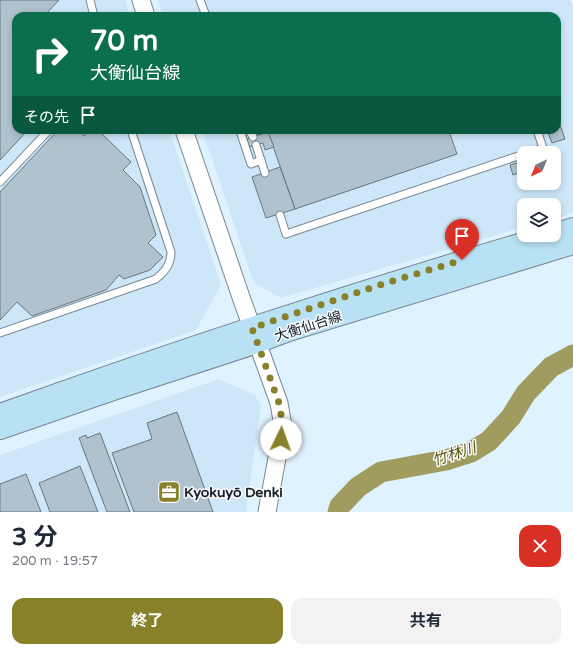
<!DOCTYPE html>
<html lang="ja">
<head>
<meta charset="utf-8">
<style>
	:root { --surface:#fff; --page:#f2f2f3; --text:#1f2937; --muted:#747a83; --accent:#888129 }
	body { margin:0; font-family:"Varela Round","Noto Sans JP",sans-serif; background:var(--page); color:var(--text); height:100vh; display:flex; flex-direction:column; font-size:15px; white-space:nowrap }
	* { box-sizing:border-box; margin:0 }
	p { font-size:13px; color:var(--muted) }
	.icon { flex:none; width:22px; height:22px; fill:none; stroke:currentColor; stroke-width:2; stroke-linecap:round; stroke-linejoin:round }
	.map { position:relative; height:512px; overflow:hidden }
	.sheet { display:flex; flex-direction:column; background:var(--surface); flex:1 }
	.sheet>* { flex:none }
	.top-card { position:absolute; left:12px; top:12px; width:549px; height:122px; border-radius:12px; box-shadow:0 2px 6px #0003; background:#0b6e4f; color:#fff; overflow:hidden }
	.needle { width:26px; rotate:223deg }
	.tools { position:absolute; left:517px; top:146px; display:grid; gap:8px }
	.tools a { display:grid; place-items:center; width:44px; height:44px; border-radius:8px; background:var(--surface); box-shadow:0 2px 6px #0003; font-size:20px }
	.pin { position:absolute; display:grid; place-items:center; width:34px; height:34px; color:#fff; margin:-41px -17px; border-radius:50% 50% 50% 0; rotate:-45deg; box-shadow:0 0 4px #0007 }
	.pin .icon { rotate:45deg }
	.me { position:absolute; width:44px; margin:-22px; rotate:3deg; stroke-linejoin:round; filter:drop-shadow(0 0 3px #0008) }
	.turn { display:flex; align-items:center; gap:14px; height:84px; padding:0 12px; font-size:18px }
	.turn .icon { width:52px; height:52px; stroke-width:2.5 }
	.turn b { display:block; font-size:28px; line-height:34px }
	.then { display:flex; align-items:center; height:38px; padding:0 12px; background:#0003; gap:8px; font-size:15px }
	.round { display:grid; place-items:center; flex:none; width:42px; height:42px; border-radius:12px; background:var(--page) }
	.overview { display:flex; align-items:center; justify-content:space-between; height:68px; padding:0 12px }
	h1 { font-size:24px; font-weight:700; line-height:30px }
	.button { display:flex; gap:8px; margin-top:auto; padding:8px 12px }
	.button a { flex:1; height:46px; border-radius:12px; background:var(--accent); color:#fff; font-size:16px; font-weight:700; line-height:46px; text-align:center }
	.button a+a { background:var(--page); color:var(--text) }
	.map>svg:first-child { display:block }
	.built { fill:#cde7f8; fill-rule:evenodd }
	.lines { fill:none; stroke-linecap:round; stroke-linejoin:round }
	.river { stroke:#a09c60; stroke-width:21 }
	.building { fill:#b0c2ce; stroke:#657681 }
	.service-casing { stroke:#768792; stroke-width:9 }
	.tertiary-casing { stroke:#768792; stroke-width:19 }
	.secondary-casing { stroke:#768792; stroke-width:22 }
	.service { stroke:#fff; stroke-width:7 }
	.tertiary { stroke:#fff; stroke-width:17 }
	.secondary { stroke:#b8e1f4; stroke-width:20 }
	.route { stroke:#888129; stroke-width:7; stroke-dasharray:0 12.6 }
	.labels { text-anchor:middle; stroke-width:3; stroke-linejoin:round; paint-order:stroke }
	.street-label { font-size:14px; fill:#192025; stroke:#f9fcff }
	.poi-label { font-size:14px; font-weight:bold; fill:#192025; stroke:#f9fcff; text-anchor:start }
	.water-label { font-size:15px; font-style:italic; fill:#5a550a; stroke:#f9fcff }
</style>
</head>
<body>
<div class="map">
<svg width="573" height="512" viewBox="0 0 573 512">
	<rect width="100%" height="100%" fill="#dff2ff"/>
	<g class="built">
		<path d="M0,0h125l5,16h-114v114h153l52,155 -25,45 -196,67z"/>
		<path d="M158,0h412l3,7v206l-19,6v-14h-30v22l-243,71 -27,-15 -52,-153h355v-114h-394zM524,153h30v30h-30z"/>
		<path d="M219,379l36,16 6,11 -15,106h-246v-57z"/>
	</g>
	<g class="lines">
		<path class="river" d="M338,512l2,-6 18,-19 23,-15 65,-12 25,-8 18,-11 22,-24 15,-24 25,-26 22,-12"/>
	</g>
	<g class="building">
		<path d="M0,0h59l-15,16h-28v114h12l-28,30z"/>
		<path d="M557,116l8,23 -13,4 -5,-13h10z"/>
		<path d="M58,130h6l3,2 2,-2h8l7,6 5,-6h9l33,32 -8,8 17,17 16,48 -8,8 15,14 -13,13 -26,9 -5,-4 -13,15 -74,26 -15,-14 -17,18v-128z"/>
		<path d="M256,130h204l-10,4 7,20 -162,55 -27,-77 -10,3z"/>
		<path d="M268,132l6,15 -9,3 -2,-7 -14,4 -2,-8z"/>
		<path d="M554,151l3,8 -3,1v-7h-6z"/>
		<path d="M524,161v10l-11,4 -3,-10z"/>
		<path d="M280,167l15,42 -29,9 -14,-41z"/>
		<path d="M177,412l36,100h-79l-22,-59 40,-14 -5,-16z"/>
		<path d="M100,433l30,79h-23l-28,-74 7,-3 1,3z"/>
		<path d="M80,466l18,46h-48l-11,-29z"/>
		<path d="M26,474l15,38h-41v-28z"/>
	</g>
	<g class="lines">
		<g class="service-casing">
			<g id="service">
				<path d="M90,0l4,16"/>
				<path d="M200,0l6,16"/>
				<path d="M241,130v4l10,30 10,-4"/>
				<path d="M249,130l4,7"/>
				<path d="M256,145l9,28"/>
				<path d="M528,153l15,-5 -6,-18"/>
				<path d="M0,182l49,-52"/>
				<path d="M280,215l6,19 238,-80"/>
				<path d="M0,333l156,-54c9,-8 15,-14 15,-27l-40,-122"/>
			</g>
		</g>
		<g class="tertiary-casing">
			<g id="tertiary">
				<path d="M141,0l5,16"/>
				<path d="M184,130l58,170 37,103 4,23 -16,86"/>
			</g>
		</g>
		<g class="secondary-casing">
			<g id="secondary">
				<path d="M554,234l19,-6"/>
				<path d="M0,414c181,-65 364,-125 550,-179"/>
				<path d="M0,429l113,-39 144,-47 32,-12 284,-87"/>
			</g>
		</g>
		<use href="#service" class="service"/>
		<use href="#tertiary" class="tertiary"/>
		<use href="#secondary" class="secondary"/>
	</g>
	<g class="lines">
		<path class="route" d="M281,439l2,-13 -4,-23 -27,-75 131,-44 79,-24"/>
	</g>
	<defs>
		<g id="office-square" transform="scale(1.15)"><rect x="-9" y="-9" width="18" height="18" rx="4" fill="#888129" stroke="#f9fcff"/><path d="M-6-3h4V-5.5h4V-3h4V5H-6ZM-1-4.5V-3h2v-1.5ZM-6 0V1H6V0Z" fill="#fff"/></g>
	</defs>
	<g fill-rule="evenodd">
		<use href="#office-square" x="169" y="492"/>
	</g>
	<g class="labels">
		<g class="street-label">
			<text transform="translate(308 326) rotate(-18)" y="5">大衡仙台線</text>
		</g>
		<g class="poi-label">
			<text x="184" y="497">Kyokuyō Denki</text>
		</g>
		<g class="water-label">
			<text transform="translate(454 454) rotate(-18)" y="5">竹林川</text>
		</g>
	</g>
</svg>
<div class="tools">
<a><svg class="needle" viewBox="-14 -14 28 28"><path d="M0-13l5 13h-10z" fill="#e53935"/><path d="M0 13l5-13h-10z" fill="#747a83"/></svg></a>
<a><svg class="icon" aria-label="layers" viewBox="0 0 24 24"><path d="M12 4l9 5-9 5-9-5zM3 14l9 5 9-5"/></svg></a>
</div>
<div class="pin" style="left:462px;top:260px;background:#d93025"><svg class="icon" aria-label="arrive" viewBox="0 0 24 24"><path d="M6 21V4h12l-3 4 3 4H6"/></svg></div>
<svg class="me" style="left:281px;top:439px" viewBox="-20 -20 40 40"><circle r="19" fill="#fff"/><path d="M0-13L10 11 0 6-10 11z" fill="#888129"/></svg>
<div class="top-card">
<div class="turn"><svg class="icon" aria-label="right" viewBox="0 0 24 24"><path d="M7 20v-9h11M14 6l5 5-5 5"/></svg><div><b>70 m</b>大衡仙台線</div></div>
<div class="then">その先<svg class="icon" aria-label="arrive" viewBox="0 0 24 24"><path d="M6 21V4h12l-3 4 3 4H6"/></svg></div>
</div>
</div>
<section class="sheet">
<div class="overview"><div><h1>3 分</h1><p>200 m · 19:57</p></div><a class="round" style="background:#d93025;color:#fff"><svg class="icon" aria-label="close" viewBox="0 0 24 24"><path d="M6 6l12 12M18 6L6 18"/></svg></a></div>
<div class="button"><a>終了</a><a>共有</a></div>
</section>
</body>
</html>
